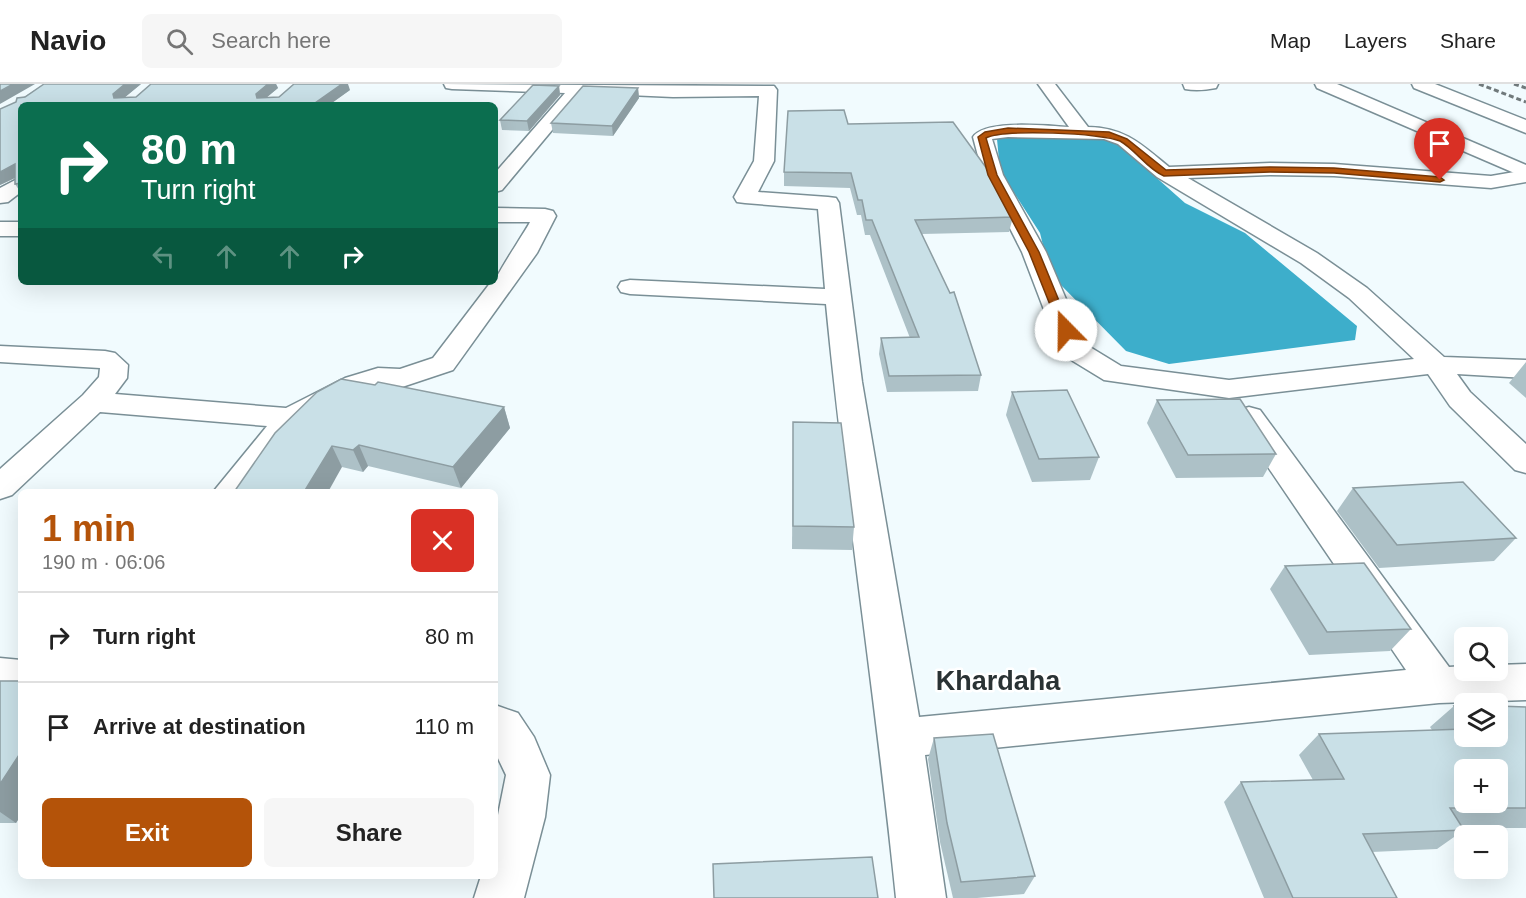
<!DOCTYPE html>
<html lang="en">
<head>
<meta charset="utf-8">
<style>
	:root { --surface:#fff; --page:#f6f6f6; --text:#222; --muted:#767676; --line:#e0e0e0; --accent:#b45309 }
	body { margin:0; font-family:Arial,sans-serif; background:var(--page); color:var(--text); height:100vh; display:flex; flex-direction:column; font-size:22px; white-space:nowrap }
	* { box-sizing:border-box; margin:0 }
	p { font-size:20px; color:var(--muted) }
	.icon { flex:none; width:33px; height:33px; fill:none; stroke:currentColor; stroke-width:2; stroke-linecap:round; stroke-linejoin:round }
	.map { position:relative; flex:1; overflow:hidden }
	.panel { position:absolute; left:18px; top:405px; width:480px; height:390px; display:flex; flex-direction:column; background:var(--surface); border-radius:9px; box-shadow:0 6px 24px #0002 }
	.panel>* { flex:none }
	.banner { position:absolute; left:18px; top:18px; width:480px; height:183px; border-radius:9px; box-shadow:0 6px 24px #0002; background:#0b6e4f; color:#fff; overflow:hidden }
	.buttons { position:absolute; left:1454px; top:543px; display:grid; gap:12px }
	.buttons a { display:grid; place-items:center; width:54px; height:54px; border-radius:9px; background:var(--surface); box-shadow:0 6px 24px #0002; font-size:30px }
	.pin { position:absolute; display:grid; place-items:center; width:51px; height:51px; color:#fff; margin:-62px -26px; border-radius:50% 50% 50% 0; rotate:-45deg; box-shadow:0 0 6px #0007 }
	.pin .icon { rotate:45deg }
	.me { position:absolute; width:66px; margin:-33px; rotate:338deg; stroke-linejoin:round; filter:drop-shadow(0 0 4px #0008) }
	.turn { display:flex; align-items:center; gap:21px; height:126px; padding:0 24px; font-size:27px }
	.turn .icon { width:78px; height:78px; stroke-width:2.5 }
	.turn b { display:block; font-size:42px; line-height:51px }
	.lanes { display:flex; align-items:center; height:57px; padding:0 24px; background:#0003; justify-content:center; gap:30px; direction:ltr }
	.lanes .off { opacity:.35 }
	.round { display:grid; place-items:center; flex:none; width:63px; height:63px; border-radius:9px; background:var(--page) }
	.headline { display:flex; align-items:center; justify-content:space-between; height:102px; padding:0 24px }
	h1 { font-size:36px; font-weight:700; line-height:45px; color:var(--accent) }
	.button { display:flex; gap:12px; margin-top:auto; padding:12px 24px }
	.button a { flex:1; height:69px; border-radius:9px; background:var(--accent); color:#fff; font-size:24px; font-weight:700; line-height:69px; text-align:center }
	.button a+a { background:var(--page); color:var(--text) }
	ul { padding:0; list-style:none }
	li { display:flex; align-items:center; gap:18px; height:90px; padding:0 24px; border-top:2px solid var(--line) }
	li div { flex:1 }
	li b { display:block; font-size:22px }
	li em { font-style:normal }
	header { display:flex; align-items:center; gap:36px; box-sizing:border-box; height:84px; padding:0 30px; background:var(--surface); border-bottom:2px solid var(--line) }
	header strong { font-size:28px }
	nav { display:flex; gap:33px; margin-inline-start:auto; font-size:21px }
	.search { width:420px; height:54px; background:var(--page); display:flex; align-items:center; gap:15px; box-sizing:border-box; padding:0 21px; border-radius:9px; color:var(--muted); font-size:22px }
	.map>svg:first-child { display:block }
	.water { fill:#3daecb }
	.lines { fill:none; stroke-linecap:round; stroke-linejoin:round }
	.minor-casing { stroke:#7a8f96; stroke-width:3 }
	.tertiary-casing { stroke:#7a8f96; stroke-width:3 }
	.minor { fill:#fff; fill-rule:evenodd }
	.tertiary { fill:#fff; fill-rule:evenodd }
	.rail { stroke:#70797b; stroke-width:3; stroke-dasharray:5 3; stroke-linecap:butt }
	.wall { fill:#adc1c7 }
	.shaded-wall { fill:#8d9da2 }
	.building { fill:#c9e0e7; stroke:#8d9da2; stroke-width:1.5; fill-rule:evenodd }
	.route { fill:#b45309; stroke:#753606; stroke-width:1.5 }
	.labels { text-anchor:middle; stroke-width:5; stroke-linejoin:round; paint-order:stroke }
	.near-district-label { font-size:27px; font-weight:bold; fill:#293234; stroke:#fff }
</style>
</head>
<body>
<header>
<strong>Navio</strong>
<div class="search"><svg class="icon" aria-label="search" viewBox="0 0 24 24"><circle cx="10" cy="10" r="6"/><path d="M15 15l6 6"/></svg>Search here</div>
<nav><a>Map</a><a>Layers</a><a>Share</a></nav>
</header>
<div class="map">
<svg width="1526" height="814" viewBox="0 0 1526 814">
	<rect width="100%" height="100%" fill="#f1fbfe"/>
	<path class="water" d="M1052,48l63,9 70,62 60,30 112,93 -2,14 -186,24 -43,-13 -76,-77 -10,-41 -40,-62 -3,-32z"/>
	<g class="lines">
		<g class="minor-casing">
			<g id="minor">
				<path d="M444,0l330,2 3,4 -3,71 -16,31 70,5 8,1 3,5 23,179 57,335 487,-47 -172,-253 4,-7 11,-3 11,3 189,257 15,-1v4h33v-5l29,-1v36l-87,3 -514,52 21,143h-50c-20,-198 -51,-396 -70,-594l-196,-10 -9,-2 -3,-5 3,-5 9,-2 195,9 -7,-80 -73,-6 -8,-1 -3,-5 20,-36 5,-65 -86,1 -90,-4 -81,97 -7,2v-19l70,-80 -113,-4 -6,-1z"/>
				<path d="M1038,0h17l33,43c38,1 53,17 81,40l101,-4 64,1 157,12 35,-6v12l-35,6 -157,-12 -64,-1 -82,3 129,75 50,35 77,69 82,3v18l-69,-4 13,18 56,52v29l-11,-3 -65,-64 -22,-32 -199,24 -125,-18 -41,-25 -4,-6 -37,-97 -39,-77 -10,-38c12,-18 75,-11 96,-10zM1008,53l96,2 14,5 39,33 144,86 48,35 65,61 -185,21 -108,-14 -36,-22 -39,-92 -43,-77 -11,-36z"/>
				<path d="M1183,0h35l-2,4c-10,2 -21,3 -31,1z"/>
				<path d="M1412,0h23l91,36v13l-112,-45z"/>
				<path d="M21,93v15l-13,10 -8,1v-15z"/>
				<path d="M495,124l50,1 8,2 3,5 -19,37 -84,117 -51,17 -22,-1 -15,4 -68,36 -3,8 -46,58h-35l54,-66 -167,-14 -88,83 -12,4v-30l83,-74 16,-18 1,-9 -100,-6v-16l105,5 10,2 13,12 -1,13 -12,16 171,14 59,-30 33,-10 22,1 33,-11 58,-76h4c0,-6 30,-50 35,-60h-35z"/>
				<rect x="0" y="138" width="21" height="14"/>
				<path d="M0,574l21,2v34l-21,-2z"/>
				<path d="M495,621l23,8 16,24 16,38 -5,42 -21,81h-50l7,-22h14v-46l11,-55 -11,-23z"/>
			</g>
		</g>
		<g class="tertiary-casing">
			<path id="tertiary" d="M1315,0h22l189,81v13l-209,-90z"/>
		</g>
		<use href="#minor" class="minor"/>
		<use href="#tertiary" class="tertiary"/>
		<g class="rail">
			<path d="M1479,0l47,18"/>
			<path d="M1514,0l12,4"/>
		</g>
	</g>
	<g class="wall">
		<path d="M44,0h97l-16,13h11l15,-13h125l2,4 -11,9h12l71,-7 -21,15h-308v88l-6,-9v-6l-15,7 16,-83z"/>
		<path d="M559,2l1,9 -31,36 -27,-1 -2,-10z"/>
		<path d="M638,4l1,10 -26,38 -60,-3 -2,-10z"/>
		<path d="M848,40l165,93 -4,15 -87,2 59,141 -3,16 -91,1 -8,-38 2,-16h29l-40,-103h-5l-4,-20h-4l-7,-27 -66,-2v-14z"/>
		<path d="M1526,278v36l-17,-15z"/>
		<path d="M1012,308l87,65 -9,23 -58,2 -26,-67z"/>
		<path d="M1157,316l119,54 -13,23 -87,1 -29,-55z"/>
		<path d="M504,323l6,21 -49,60 -93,-22 -5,6 -21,-5 -67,-34z"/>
		<path d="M793,338l61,105 -2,23 -60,-1z"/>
		<path d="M1353,404l163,50 -22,23 -115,7 -42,-57z"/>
		<path d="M1285,482l126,63 -21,22 -81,4 -39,-66z"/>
		<path d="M0,597h21v134l-5,8h-16z"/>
		<path d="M1454,622h10v30l62,-29v121h-64l2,2 -27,19 -65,3 25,46h-133l-40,-96 17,-20 72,-2 -14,-25 20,-21 113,-4 -2,-3z"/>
		<path d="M934,654l101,138 -11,18 -47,4h-24l-13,-56 -12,-83z"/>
		<path d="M68,792h98l-1,2z"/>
	</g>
	<g class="shaded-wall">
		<path d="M13,0h22l-35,20v-13z"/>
		<path d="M125,0h16l-23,19v2l-5,-11z"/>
		<path d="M268,0h8l2,4 -18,15 -4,-9z"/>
		<path d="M342,0h6l2,6 -21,15h-17z"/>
		<path d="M559,2l1,9 -31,36 -2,-10z"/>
		<path d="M638,4l1,10 -26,38 -1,-10z"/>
		<path d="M15,80l6,11 -21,10v-13z"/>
		<path d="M504,323l6,21 -49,60 -8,-21z"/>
		<path d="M359,361l9,21 -5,6 -10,-22z"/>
		<path d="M332,362l10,21 -14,25h-24z"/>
		<path d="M21,668v63l-5,8 -16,-11v-28z"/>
	</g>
	<g class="building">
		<path d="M0,0h13l-13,7z"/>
		<path d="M44,0h81l-12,10 1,4 22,-1 15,-13h117l-12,10 1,4 22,-1 15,-13h48l-30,21h-291v78l-6,1v-20l-15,8v-63l16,-7 1,-4 8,-1z"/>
		<path d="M533,1l26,1 -32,35 -27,-1z"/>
		<path d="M583,2l55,2 -26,38 -61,-3z"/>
		<path d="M334,19l58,2h-61z"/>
		<path d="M844,26l4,14 105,-2 37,51 23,44 -98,3 35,73 4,-1 27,83 -92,1 -8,-38 38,-1 -47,-117h-6l-4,-20h-4l-7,-27 -67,-1 4,-61z"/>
		<path d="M341,295l34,6 3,-3 126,25 -51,60 -94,-22 -6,5 -21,-4 -28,46h-70l41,-59 42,-41z"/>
		<path d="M1067,306l32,67 -60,2 -27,-67z"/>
		<path d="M1240,315l36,55 -88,1 -31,-55z"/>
		<path d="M793,338l48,1 13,104 -61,-1z"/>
		<path d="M1463,398l53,56 -119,7 -44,-57z"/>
		<path d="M1364,479l47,66 -84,3 -42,-66z"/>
		<path d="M0,597h21v71l-21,32z"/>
		<path d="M1454,622h10v15z"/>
		<path d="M1497,622l29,1v101h-76l14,22 -101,4 34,64h-104l-52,-116 103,-3 -25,-45 145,-5v7h33zM1464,686h33v32h-33z"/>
		<path d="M993,650l42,142 -74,6 -14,-59 -13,-85z"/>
		<path d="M872,773l6,41h-164l-1,-34z"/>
	</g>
	<path class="route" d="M1008,44l101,4 18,7 39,31 104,-3 64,1 106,9 4,3 -4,2 -106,-9 -64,-1 -106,4c-17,-7 -28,-26 -44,-35 -17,-8 -117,-12 -134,-3l11,37 42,77 32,78 -5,3 -6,-3 -31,-78 -41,-77 -10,-38 7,-5z"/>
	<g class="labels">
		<g class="near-district-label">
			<text x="998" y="606">Khardaha</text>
		</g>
	</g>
</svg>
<div class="buttons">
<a><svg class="icon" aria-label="search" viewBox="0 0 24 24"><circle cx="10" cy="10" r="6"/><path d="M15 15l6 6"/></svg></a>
<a><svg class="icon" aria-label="layers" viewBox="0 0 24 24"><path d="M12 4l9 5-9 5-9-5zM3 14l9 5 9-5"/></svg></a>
<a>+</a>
<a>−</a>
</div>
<div class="pin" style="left:1440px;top:96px;background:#d93025"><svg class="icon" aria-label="arrive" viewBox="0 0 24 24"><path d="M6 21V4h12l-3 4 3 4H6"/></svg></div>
<svg class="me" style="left:1066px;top:246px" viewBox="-20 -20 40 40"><circle r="19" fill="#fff"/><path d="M0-13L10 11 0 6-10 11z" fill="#b45309"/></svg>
<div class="banner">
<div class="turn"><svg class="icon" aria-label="right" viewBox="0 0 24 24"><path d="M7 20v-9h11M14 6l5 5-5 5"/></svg><div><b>80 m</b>Turn right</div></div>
<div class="lanes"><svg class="icon off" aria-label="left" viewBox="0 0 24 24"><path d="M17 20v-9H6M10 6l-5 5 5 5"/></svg><svg class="icon off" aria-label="ahead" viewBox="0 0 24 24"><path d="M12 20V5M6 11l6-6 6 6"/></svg><svg class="icon off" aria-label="ahead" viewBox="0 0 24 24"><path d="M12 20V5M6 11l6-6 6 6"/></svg><svg class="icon" aria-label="right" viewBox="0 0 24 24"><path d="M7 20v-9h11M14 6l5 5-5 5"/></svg></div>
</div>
<section class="panel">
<div class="headline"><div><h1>1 min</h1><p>190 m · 06:06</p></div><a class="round" style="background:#d93025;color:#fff"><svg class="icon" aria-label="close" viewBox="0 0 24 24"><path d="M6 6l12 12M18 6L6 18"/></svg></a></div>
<ul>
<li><svg class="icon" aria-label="right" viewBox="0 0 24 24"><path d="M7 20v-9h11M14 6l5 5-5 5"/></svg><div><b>Turn right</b></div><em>80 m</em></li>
<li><svg class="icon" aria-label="arrive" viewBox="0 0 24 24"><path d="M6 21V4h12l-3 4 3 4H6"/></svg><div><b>Arrive at destination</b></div><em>110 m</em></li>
</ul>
<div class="button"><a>Exit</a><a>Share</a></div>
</section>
</div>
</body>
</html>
